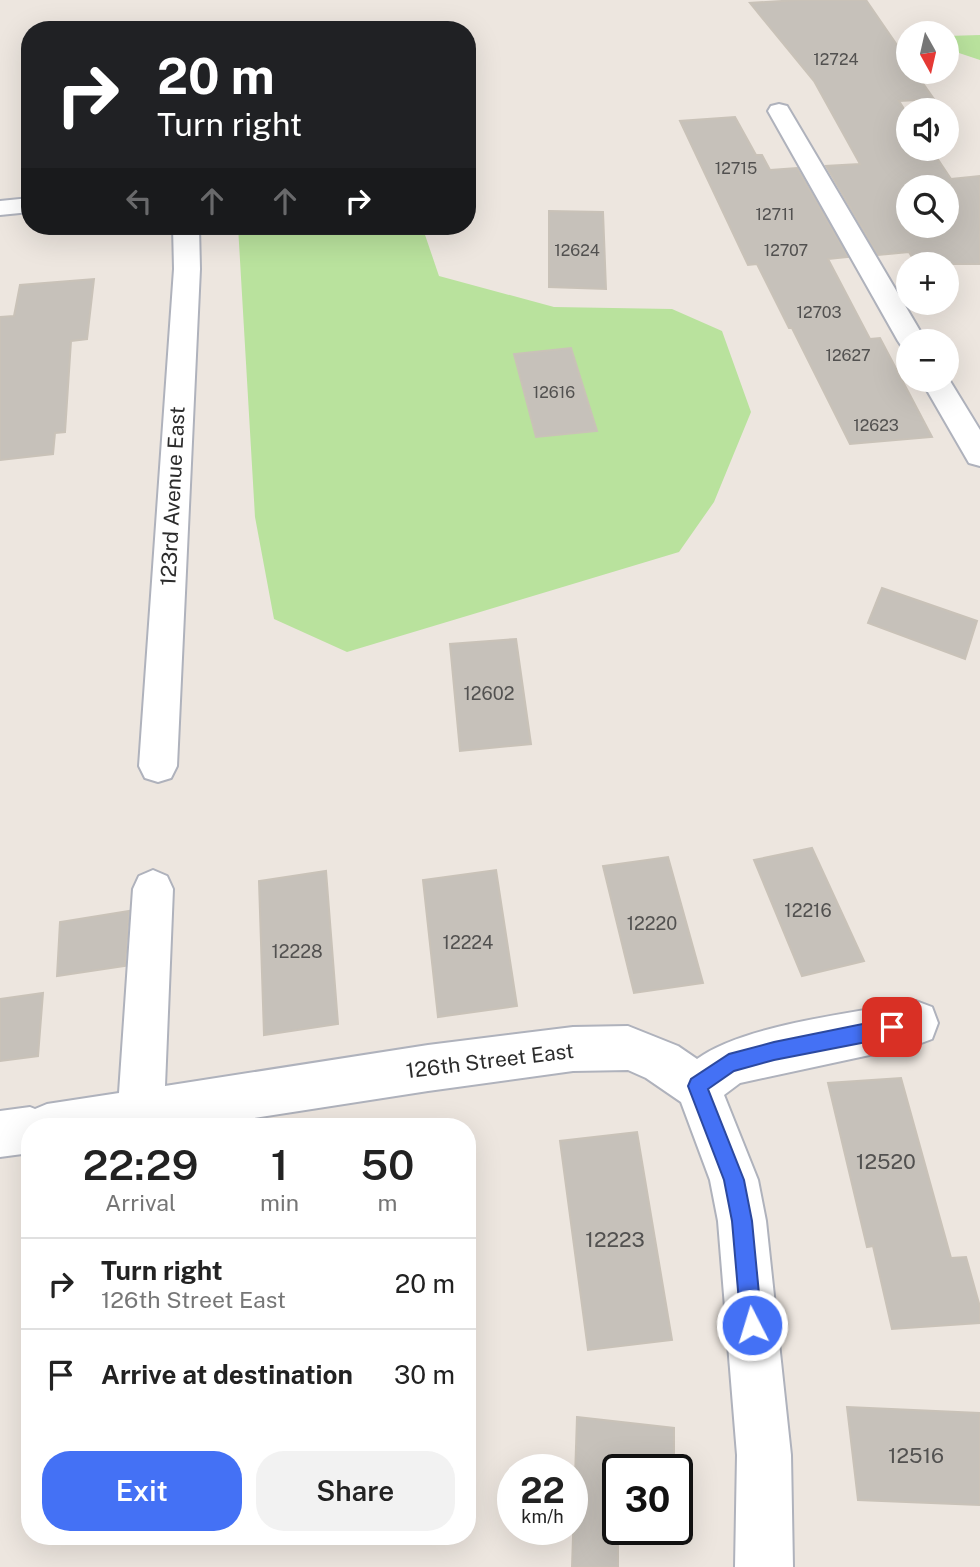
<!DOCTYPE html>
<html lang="en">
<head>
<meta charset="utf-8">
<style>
	:root { --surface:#fff; --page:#f2f2f2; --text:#222; --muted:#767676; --line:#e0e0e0; --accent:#4471f5 }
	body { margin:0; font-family:"Public Sans",sans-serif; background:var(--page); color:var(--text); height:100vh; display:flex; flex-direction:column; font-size:26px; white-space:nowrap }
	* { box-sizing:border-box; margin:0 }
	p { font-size:23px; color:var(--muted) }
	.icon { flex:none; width:38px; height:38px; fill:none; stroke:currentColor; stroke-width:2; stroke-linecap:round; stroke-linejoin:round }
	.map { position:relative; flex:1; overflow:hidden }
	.panel { position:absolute; left:21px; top:1118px; width:455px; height:427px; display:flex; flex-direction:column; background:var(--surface); border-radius:28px; box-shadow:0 7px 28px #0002 }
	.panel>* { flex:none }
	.top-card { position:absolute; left:21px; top:21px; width:455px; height:214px; border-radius:28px; box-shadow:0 7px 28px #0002; background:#202124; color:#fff; overflow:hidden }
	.needle { width:46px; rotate:172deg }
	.tools { position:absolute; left:896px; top:21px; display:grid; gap:14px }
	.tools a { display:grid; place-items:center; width:63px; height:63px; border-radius:50%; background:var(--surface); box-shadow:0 7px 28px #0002; font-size:35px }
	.speed { position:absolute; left:497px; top:1454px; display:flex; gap:14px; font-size:35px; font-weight:700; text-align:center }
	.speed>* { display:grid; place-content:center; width:91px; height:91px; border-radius:50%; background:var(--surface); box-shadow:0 7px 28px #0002; line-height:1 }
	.speed small { font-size:18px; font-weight:400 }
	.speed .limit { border:4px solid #111; border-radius:10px; background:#fff; color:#111 }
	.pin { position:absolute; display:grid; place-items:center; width:60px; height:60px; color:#fff; margin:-30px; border-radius:14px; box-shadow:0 4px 10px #0006 }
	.me { position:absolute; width:77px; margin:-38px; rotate:355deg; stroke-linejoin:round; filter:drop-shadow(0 0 5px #0008) }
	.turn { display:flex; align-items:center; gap:24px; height:147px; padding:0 21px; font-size:32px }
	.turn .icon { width:91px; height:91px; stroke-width:2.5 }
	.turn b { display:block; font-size:49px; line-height:60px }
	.lanes { display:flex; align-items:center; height:66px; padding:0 21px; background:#0003; justify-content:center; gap:35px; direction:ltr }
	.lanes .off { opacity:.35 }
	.eta { display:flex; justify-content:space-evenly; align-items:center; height:119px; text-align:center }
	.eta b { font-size:42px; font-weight:600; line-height:49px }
	.button { display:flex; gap:14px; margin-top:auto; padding:14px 21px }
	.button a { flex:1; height:80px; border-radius:28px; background:var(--accent); color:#fff; font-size:28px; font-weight:600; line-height:80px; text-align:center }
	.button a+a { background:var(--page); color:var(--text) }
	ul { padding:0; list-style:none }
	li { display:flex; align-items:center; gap:21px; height:91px; padding:0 21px; border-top:2px solid var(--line) }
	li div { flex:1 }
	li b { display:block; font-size:26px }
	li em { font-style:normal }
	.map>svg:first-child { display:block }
	.green { fill:#b9e29d }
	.building { fill:#c6c1ba; stroke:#c9c2b8; stroke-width:2; fill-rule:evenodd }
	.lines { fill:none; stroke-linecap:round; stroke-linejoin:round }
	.minor-casing { stroke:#afb2bc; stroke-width:4 }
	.minor { fill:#fff; fill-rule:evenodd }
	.route { fill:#4471f5; stroke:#2c499f; stroke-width:2 }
	.labels { text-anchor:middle; stroke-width:6; stroke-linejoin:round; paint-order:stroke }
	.far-number-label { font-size:16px; fill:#525150 }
	.number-label { font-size:18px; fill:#525150 }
	.street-label { font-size:21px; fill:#2c2c2c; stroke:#fff }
	.near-number-label { font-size:21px; fill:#525150 }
</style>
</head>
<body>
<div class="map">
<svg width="980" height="1567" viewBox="0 0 980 1567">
	<rect width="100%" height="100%" fill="#ede6df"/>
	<g class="green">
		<path d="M980,35v25l-33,-11v-13z"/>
		<path d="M238,226h184l17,50 115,31 118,2 50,22 29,81 -37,90 -35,50 -332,100 -73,-33 -19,-102z"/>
	</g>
	<g class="building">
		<path d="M798,0h68l42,61v11h7l19,27 -35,2 9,14v34h23l20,30 29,-3v88h-64l-7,-12 -31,3 -52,-89 34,-2 -46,-83 -64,-78zM908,187h39v39h-39z"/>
		<path d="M735,117l21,38h6l8,15 27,-2 51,89 -20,2 42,80 10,-1 52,99 -82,7 -58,-116h-3l-32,-64 -9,1 -68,-144z"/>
		<path d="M549,211l54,1 3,77 -57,-2z"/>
		<path d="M94,279l-7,60 -16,2 -6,91 -10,1 -2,21 -53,6v-143l14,-1 6,-31z"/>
		<path d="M571,348l26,83 -61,6 -22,-83z"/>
		<path d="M882,588l95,33 -12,38 -97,-36z"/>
		<path d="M516,639l15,105 -71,7 -10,-107z"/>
		<path d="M812,848l52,113 -62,15 -48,-116z"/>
		<path d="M668,857l35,126 -69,10 -31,-127z"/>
		<path d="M496,870l21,136 -79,11 -15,-137z"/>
		<path d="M326,871l12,153 -74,11 -5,-154z"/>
		<path d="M129,911l-4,55 -68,10 3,-54z"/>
		<path d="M43,993l-5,63 -38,5v-62z"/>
		<path d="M901,1078l50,180 15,-1 14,50v16l-88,6 -19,-83 -6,1 -39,-164z"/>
		<path d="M637,1132l35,208 -84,10 -28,-209z"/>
		<path d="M847,1407l133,6v92l-122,-5z"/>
		<path d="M577,1417l97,11v42h-56v97h-46z"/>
	</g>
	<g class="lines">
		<g class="minor-casing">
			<g id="minor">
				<path d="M779,104l8,2 3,5 136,230h-18v8l-6,-2 -4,-6 -130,-230 3,-5z"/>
				<path d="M30,198v14l-30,3v-14z"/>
				<path d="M173,226h26l1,43 -23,497 -6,12 -13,4 -13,-4 -6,-12 35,-497z"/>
				<path d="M947,376l33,54v36l-11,-3 -48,-83h26z"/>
				<path d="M153,870l14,6 6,13 -8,197 263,-41 145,-18 55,-1 50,20 19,13c48,-35 159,-46 219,-58l16,6 6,16 -6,16 -16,6 -176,38 -16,12 34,85 8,41 25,234 2,112h-58l2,-112 -19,-234 -8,-41 -29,-78 -35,-24 -18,-8 -55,1 -145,20 -232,36h-166v26l-30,4v-46l30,-4 5,2 12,-5 72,-11 14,-204 6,-13z"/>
			</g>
		</g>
		<use href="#minor" class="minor"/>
	</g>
	<path class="route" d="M892,1018l7,3 2,6 -2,7 -7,3 -118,23 -40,11 -26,18 36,91 8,41 10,104 -3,8 -7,3 -8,-3 -3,-8 -9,-104 -8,-41 -36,-94 3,-7 38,-25 45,-12z"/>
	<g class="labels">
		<g class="far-number-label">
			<text x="836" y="65">12724</text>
			<text x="736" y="174">12715</text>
			<text x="775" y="220">12711</text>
			<text x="577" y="256">12624</text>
			<text x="786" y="256">12707</text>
			<text x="819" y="318">12703</text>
			<text x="848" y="361">12627</text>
			<text x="554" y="398">12616</text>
			<text x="876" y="431">12623</text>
		</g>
		<g class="number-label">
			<text x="489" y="700">12602</text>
			<text x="808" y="917">12216</text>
			<text x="652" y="930">12220</text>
			<text x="468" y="949">12224</text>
			<text x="297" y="958">12228</text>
		</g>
		<g class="street-label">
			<text transform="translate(173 496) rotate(-87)" y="7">123rd Avenue East</text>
			<text transform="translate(490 1061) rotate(-7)" y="7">126th Street East</text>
		</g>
		<g class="near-number-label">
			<text x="886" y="1169">12520</text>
			<text x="615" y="1247">12223</text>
			<text x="916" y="1463">12516</text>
		</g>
	</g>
</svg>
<div class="tools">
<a><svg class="needle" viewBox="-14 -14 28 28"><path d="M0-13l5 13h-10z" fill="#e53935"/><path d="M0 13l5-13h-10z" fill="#767676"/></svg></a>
<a><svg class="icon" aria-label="sound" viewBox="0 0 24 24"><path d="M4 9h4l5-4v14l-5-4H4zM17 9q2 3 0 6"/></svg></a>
<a><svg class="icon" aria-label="search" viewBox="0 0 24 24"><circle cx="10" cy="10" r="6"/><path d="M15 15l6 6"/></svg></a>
<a>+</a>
<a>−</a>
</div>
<div class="speed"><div>22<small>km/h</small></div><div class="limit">30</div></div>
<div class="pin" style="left:892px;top:1027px;background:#d93025"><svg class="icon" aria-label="arrive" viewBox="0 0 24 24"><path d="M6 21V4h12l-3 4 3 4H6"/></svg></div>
<svg class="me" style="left:752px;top:1325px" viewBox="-20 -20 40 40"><circle r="17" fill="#4471f5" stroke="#fff" stroke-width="3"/><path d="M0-11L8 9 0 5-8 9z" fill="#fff"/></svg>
<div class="top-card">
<div class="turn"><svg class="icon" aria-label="right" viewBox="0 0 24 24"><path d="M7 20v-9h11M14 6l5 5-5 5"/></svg><div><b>20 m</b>Turn right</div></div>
<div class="lanes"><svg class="icon off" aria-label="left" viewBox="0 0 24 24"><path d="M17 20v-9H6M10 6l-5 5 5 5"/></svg><svg class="icon off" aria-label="ahead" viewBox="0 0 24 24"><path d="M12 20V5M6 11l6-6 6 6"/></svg><svg class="icon off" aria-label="ahead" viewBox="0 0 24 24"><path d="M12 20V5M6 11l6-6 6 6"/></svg><svg class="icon" aria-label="right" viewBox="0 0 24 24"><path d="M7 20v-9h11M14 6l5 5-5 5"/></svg></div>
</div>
<section class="panel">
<div class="eta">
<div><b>22:29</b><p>Arrival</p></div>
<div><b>1</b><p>min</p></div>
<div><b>50</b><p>m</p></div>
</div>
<ul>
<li><svg class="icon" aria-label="right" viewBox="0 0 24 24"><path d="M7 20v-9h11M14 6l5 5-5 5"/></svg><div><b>Turn right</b><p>126th Street East</p></div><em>20 m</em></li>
<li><svg class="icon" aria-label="arrive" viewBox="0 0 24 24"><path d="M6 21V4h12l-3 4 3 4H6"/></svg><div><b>Arrive at destination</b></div><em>30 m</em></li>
</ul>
<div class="button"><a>Exit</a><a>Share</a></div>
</section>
</div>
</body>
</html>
